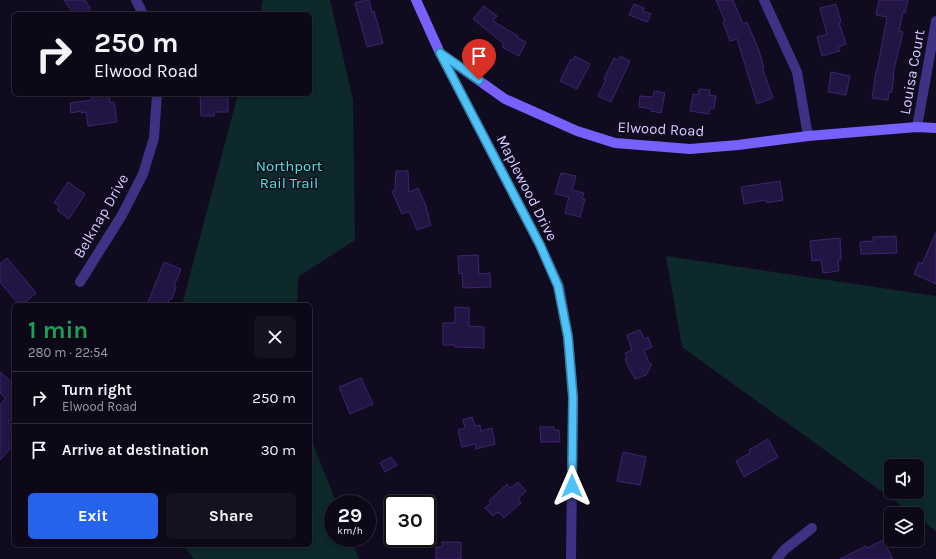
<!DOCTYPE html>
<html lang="en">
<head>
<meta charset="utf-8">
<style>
	:root { --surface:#0d0818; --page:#161121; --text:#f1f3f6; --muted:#9a9aa2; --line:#2d2937; --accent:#2563eb }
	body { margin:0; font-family:Karla,sans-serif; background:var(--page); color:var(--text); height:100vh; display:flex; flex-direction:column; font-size:15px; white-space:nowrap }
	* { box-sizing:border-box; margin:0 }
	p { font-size:13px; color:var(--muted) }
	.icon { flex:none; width:22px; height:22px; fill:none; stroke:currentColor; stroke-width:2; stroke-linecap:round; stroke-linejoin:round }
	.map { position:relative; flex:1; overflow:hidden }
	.panel { position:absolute; left:12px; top:303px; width:300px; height:244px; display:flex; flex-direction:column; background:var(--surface); border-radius:6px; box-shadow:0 2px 6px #0003,0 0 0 1px var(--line) }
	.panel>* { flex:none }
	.banner { position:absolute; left:12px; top:12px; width:300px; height:84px; border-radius:6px; box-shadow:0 2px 6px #0003,0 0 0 1px var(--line); background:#0d0818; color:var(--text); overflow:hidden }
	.fabs { position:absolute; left:884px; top:459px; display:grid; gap:8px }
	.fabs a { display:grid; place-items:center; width:40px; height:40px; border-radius:6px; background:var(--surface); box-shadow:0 2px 6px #0003,0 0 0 1px var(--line); font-size:20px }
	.speed { position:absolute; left:324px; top:495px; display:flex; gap:8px; font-size:20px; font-weight:700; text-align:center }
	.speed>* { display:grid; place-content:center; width:52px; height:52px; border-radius:50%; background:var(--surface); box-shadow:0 2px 6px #0003,0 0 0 1px var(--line); line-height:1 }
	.speed small { font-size:10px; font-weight:400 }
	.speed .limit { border:2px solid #111; border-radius:6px; background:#fff; color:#111 }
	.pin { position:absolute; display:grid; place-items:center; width:34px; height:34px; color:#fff; margin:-41px -17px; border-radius:50% 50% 50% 0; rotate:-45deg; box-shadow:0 0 4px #0007 }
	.pin .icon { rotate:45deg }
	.me { position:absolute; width:44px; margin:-22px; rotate:0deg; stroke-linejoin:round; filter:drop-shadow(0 0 3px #0008) }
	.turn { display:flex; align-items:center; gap:14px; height:84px; padding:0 16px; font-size:18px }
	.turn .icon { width:52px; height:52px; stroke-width:2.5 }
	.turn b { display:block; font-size:28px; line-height:34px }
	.round { display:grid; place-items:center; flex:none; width:42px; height:42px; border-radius:6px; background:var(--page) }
	.headline { display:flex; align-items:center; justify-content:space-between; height:68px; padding:0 16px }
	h1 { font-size:24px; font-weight:700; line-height:30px; color:#1e9e55 }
	.button { display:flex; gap:8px; margin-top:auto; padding:8px 16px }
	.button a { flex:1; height:46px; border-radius:6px; background:var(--accent); color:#fff; font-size:16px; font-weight:700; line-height:46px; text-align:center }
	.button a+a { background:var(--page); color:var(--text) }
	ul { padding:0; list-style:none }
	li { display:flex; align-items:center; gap:12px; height:52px; padding:0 16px; border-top:1px solid var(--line) }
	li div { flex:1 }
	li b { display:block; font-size:15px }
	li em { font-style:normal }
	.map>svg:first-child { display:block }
	.green { fill:#0d292b; fill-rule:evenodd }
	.building { fill:#231543; stroke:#3c2571 }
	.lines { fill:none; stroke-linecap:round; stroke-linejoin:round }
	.street { stroke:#3d3283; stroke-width:10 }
	.secondary { stroke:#7661ff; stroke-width:10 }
	.route-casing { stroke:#337fa1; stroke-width:10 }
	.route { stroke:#4fc3f7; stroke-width:7 }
	.labels { text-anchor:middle; stroke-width:3; stroke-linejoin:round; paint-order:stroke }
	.street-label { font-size:15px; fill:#d6caff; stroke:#110b20 }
	.park-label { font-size:15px; fill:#4de9d2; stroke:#110b20 }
</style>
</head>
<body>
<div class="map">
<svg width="936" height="559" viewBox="0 0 936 559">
	<rect width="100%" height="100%" fill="#110b20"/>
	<g class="green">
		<path d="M263,0h67l23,100 2,140 -57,37 -1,28h-115l56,-211h72v-80h-50z"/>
		<path d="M666,256l270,40v235l-19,-14v-3h-4l-231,-167zM891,466h26v26h-26z"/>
		<path d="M310,437l27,67h-4v34h18l8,21h-165l-11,-14h127z"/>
	</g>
	<g class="building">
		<path d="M64,0h21l6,9 -7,5h-10z"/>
		<path d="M366,0h3l3,12 2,-1 9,32 -16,4 -12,-44z"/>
		<path d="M716,0h17l10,24 4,-2 11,26 6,19h-2l11,31 -16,6 -20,-65 -7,2 -7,-19 2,-1z"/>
		<path d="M879,0h29l-3,13 -2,-1 -4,19 4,1 -10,42h1l-2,18h-3l-1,8 -16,-2 4,-27h1l10,-54 -11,-2z"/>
		<path d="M634,4l10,4 -1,3 8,3 -4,8 -18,-7z"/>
		<path d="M836,4l5,18 -2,1 7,21 -8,3 2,4 -18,5 -5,-19 10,-3 -7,-26z"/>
		<path d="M484,6l13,10 -4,5 25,15 -1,2 9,4 -7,14 -17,-9 2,-3 -31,-25z"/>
		<path d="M575,56l15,8 -13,25 -17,-8 11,-22 2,1z"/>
		<path d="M620,56l10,5 -19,41 -13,-6 8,-16 -2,-1 10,-21 4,2z"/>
		<path d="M831,72l19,4 -4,19 -18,-3z"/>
		<path d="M699,89l11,1 -1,5 7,1 -2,13 -4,-1 -1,6 -19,-3 3,-17 5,1z"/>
		<path d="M654,91l11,2 -4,20 -10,-2 1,-2 -13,-2 1,-11 13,1z"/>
		<path d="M91,94h18l1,9 4,-1 3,20 -29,4 -2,-14 -5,1v-2l-10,2 -1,-10 22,-3z"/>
		<path d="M200,94h28v18h-14v4h-13z"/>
		<path d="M396,171h12l1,21 9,-4 9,20h-1l3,9h-1l3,8 -14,5 -8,-19 -7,3 -10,-23 3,-1z"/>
		<path d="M561,173l15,3 -4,14 12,3 -2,6h3l-5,18 -15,-4 4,-16 -14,-3z"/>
		<path d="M780,181l3,19 -16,3 -1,-3 -22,4 -3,-17z"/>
		<path d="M68,182l17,12 -16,25 -12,-9 3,-4 -6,-3z"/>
		<path d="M936,232v52l-22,-10 5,-12 3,2z"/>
		<path d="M896,236l1,17 -36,1 -1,-12 13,-1v-4z"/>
		<path d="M840,238l1,22h-3l1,11 -16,2 -2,-13 -9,1 -2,-20z"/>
		<path d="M478,255l1,19 11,-1 1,14 -28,1 -1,-15 -3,1 -1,-18z"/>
		<path d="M7,258l29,35 -14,12h-3l-19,-23v-18z"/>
		<path d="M164,262l17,7 -7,17 2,1 -4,12 -2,-1 -3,7h-20z"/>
		<path d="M455,307l14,1v18l15,1v21l-29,-1v-2h-12v-22h12z"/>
		<path d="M640,330l4,9 4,-2 4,10 -8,3 5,13 3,1 -6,11 -11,4 -3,-7 -1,1 -6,-14 2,-1 -2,-5 7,-3 -5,-15z"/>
		<path d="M0,372l14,12v32l-6,6 6,5v6l-6,7 6,5 -14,15v-55l6,-7 -6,-5z"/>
		<path d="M361,378l12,26 -23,10 -11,-27z"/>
		<path d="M472,417l3,9 5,-1 1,6 11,-3 3,16 -19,5 -1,-5 -13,3 -4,-17 7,-2 -2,-8z"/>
		<path d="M540,427h14v3h5l1,12h-19z"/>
		<path d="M768,439l10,18 -34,20 -8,-16 14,-8 -1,-3z"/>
		<path d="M623,452l23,5 -6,28 -23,-4z"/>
		<path d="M391,457l6,8 -12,7 -5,-9z"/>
		<path d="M518,482l8,9 -8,8 3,4 -17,15 -6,-6 -5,4 -8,-8 6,-5 -2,-2 18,-17 3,4z"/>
		<path d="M883,540l10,19h-53l26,-13 1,2z"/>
		<path d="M442,542h19v17h-25v-12h6z"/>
	</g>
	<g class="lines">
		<g class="street">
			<path d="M136,0l7,14"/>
			<path d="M764,0l33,72 11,64"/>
			<path d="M440,53l100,192 19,41 9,51 5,60 -2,162"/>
			<path d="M917,127l19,-106"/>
			<path d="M80,282l42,-67 21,-41 11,-36 3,-44"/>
			<path d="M777,559l7,-9 28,-22"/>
		</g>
		<path class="secondary" d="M416,0l24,53 65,46 72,32 38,12 75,6 48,-4 70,-9 109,-9 19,1"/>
	</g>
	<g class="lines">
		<g class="route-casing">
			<path id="route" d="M479,80l-39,-27 100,192 18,41 10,51 5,60 -1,89"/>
		</g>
		<use href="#route" class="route"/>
	</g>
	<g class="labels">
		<g class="street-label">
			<text transform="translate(912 72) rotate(-80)" y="5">Louisa Court</text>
			<text transform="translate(661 129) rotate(3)" y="5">Elwood Road</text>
			<text transform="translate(527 188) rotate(63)" y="5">Maplewood Drive</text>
			<text transform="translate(101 216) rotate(-60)" y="5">Belknap Drive</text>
		</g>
		<g class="park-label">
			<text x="289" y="171">Northport<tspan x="289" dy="17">Rail Trail</tspan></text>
		</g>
	</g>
</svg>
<div class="fabs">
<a><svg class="icon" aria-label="sound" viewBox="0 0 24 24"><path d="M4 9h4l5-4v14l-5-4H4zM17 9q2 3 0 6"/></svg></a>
<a><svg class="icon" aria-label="layers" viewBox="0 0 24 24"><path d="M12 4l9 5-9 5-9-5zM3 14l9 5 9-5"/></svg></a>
</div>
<div class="speed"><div>29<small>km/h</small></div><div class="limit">30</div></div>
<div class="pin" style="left:479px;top:80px;background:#d93025"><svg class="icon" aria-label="arrive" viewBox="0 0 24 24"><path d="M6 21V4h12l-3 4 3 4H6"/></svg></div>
<svg class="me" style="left:572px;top:486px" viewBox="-20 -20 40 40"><path d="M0-17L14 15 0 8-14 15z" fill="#4fc3f7" stroke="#fff" stroke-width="4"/></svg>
<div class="banner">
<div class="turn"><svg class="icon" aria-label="right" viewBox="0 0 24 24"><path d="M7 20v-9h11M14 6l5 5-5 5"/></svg><div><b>250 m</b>Elwood Road</div></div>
</div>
<section class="panel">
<div class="headline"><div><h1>1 min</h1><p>280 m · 22:54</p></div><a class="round"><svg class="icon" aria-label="close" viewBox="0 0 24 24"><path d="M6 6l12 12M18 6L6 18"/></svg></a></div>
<ul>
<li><svg class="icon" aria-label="right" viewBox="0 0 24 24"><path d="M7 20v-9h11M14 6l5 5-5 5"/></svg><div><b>Turn right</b><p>Elwood Road</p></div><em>250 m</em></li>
<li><svg class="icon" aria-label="arrive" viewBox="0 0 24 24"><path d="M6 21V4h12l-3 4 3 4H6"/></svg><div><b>Arrive at destination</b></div><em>30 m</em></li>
</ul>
<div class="button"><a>Exit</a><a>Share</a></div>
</section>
</div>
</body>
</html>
